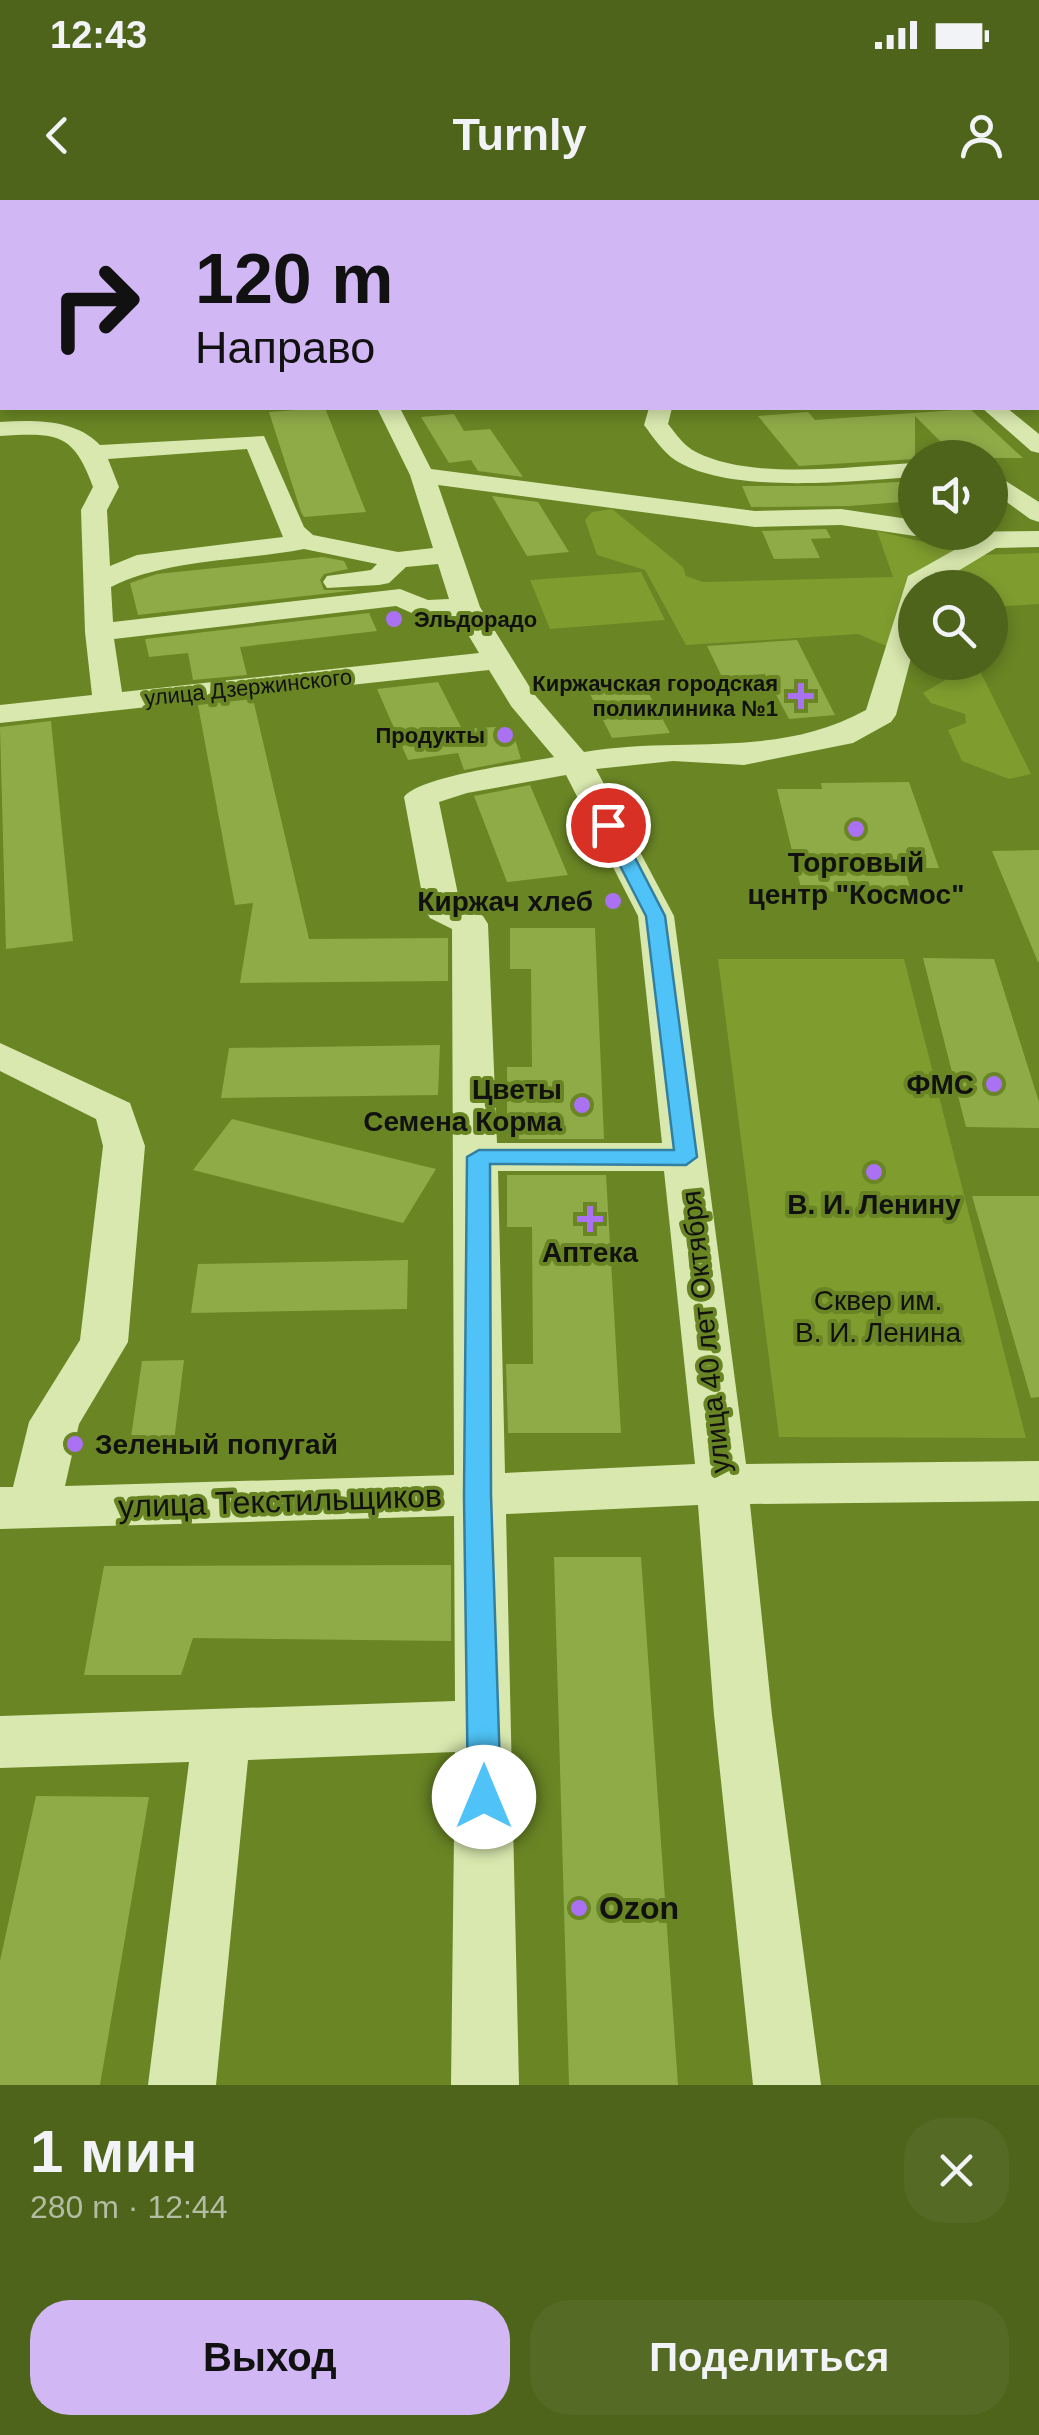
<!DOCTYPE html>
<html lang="ru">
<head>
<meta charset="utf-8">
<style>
	:root { --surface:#4f641b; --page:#556a24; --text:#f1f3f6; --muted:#b3bda3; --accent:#d1b8f5 }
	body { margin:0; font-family:Helvetica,sans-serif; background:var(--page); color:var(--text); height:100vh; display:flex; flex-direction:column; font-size:38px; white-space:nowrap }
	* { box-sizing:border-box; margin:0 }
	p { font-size:32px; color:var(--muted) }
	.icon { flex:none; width:55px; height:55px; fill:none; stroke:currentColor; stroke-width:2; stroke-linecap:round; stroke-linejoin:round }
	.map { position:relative; height:1885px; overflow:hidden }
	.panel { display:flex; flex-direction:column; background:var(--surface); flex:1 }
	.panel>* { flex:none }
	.hud { position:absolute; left:0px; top:0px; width:1040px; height:210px; box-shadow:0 5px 15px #0003; background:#d1b8f5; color:#111; overflow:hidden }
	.buttons { position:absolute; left:898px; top:240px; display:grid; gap:20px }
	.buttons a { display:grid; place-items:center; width:110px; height:110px; border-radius:50%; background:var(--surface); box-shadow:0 5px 15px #0003; font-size:50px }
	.pin { position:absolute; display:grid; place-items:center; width:85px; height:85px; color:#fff; margin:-42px; border:5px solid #fff; border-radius:50%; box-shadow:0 2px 10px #0007 }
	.me { position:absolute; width:110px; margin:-55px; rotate:0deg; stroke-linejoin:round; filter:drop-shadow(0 0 8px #0008) }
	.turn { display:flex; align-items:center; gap:35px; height:210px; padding:0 30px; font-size:45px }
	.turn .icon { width:130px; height:130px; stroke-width:2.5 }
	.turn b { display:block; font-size:70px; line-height:85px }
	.round { display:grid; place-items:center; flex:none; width:105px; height:105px; border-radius:40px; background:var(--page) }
	.summary { display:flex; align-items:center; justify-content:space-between; height:170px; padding:0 30px }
	h1 { font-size:60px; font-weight:600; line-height:75px }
	.cta { display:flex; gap:20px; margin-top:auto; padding:20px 30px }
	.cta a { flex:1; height:115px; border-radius:40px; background:var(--accent); color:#111; font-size:40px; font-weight:600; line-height:115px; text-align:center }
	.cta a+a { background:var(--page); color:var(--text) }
	.status { display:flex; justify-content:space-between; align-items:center; height:70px; padding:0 50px; background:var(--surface); direction:ltr }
	.status svg { height:28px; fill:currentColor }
	header { display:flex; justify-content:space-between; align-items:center; height:130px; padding:0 30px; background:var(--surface); font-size:45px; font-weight:600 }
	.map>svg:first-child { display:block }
	.green { fill:#7e9d2e }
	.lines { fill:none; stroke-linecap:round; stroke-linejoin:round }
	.river { fill:#4e6519; fill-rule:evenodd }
	.building { fill:#8fab48 }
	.minor { fill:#d8e8ae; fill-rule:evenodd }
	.route { fill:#4fc3f7; stroke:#337fa1; stroke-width:2.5 }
	.poi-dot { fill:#aa71f3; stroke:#698524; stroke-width:4 }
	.labels { text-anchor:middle; stroke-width:8; stroke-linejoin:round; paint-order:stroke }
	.far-poi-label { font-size:22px; font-weight:bold; fill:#111; stroke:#698524; text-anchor:end }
	.far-street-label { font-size:22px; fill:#111; stroke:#698524 }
	.poi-label { font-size:28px; font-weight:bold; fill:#111; stroke:#698524 }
	.park-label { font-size:28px; fill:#111; stroke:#698524 }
	.street-label { font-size:28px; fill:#111; stroke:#698524 }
	.near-street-label { font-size:32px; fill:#111; stroke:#698524 }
	.near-poi-label { font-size:32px; font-weight:bold; fill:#111; stroke:#698524; text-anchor:start }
</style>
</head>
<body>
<div class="status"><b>12:43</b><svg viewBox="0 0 49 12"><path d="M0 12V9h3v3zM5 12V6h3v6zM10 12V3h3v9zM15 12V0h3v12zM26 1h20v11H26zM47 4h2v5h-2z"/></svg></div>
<header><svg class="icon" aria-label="back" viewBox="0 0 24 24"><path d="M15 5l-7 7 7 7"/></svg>Turnly<svg class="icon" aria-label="person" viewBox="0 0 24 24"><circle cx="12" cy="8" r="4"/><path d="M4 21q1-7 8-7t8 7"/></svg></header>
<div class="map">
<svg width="1039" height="1885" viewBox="0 0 1039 1885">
	<rect width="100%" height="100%" fill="#698524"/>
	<g class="green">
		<path d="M612,309l71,58 3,9 17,6 190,-5 -16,-46 101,24 61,-2v51l-49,3v-19h-75v70l-57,-24 -172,11 -41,-75 -48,-15 -12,-35 7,-8z"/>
		<path d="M641,372l24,48 -115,9 -20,-49z"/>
		<path d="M927,463h49l55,111 -22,5 -47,-18 -14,-31 18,-7 -1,-9 -34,-11 -8,-10 24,-14 -1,-7z"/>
		<path d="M718,759h186l122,479 -247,-1z"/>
	</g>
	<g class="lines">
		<g class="river">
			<path d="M865,0h38l1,2h-37z"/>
			<path d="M1038,27h1v19l-1,-1z"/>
		</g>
	</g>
	<g class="building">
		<path d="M325,208l11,28 30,76 -62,5 -3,-5 -32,-100z"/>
		<path d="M970,209l53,49h-66l-42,-42v43l-116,7 -41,-50 50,-4 7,8z"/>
		<path d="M454,214l10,17 26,-2 33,48 -45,-6 -7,-11 -22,3 -28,-46z"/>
		<path d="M915,281v20l-66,5 -98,1 -9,-21h84z"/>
		<path d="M492,296l46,6 31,50 -42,4z"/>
		<path d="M826,329l5,9 -20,1 9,19 -46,1 -12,-28z"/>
		<path d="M323,357l21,4 4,8 -24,5 -4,6 4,10h34l-220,25 -8,-32 27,-9z"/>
		<path d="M369,413l8,18 -137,16 7,28 -54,5 -5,-27 -39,4 -4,-18z"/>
		<path d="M797,440l38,75 -46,4 -24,-45 -43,3 -15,-31z"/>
		<path d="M642,481l28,52 -58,5 -26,-52z"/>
		<path d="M438,482l24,47 49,-3 10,33 -57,11 -6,-17 -50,7 -31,-71z"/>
		<path d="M253,499l56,240 139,-1v43l-208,2 13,-80 -18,2 -37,-200z"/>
		<path d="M51,521l22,220 -67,8 -6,-222z"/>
		<path d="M909,582l30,86h-35l7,22 -109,2 -25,-103h45l-1,-6z"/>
		<path d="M530,585l38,90 -61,7 -33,-86z"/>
		<path d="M1039,650v112h-1l-46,-111z"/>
		<path d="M510,728h85l9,211h-97v-72h25l-1,-98h-21z"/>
		<path d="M923,758l71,1 45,143v26l-73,-1z"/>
		<path d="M440,845l-2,50 -217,3 8,-50z"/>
		<path d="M232,919l204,50 -33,54 -210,-53z"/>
		<path d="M507,975h99l15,258h-113l-2,-69h27l-1,-137h-25z"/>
		<path d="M972,996h67v201l-8,1z"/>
		<path d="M408,1060l-1,49 -216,4 7,-49z"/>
		<path d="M184,1160l-11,89 -44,2 13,-90z"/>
		<path d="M554,1357h87l37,528h-109z"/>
		<path d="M451,1365v76l-258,-3 -12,37h-97l20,-109z"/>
		<path d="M36,1596l113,1 -49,288h-100v-124z"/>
	</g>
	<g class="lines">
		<g class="minor">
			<path d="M58,0h18l1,2h-17z"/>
			<path d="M137,0h18l2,2h-18z"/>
			<path d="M0,37l2,1v11h-2z"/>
			<rect x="0" y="144" width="2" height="12"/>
			<path d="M2,178v14l-2,1v-14z"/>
			<path d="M377,208h23l31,61 324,42 86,-2 74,11v12h10l-10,4 -74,-11 -86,2 -317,-42 42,122 54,87 50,58c98,-17 191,8 282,-42l42,-134 57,-32 -31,-6 -4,-6 109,-1v16l-43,1 -66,40h-15v55l-19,72 -5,7 -38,21 -109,22 -71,-4 -77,8 78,147 72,548 293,-3v40l-289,3 22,211 49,370h-68l-39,-370 -16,-210 -192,9 13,571h-68l4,-333 -207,8 -32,325h-68l41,-323 -189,6v-52l455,-15 -1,-185 -454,13v-42h13l16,-65 51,-82 23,-194 -7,-27 -96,-48v-28l130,60 15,43 -17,196 -49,82 -14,62 389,-11 -2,-546 -22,-11 -5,-8 -21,-113c15,-21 121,-34 150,-40l-43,-51 -22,-36 -489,53v-18l92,-10 -7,-63 -4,-122 12,-23c-20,-55 -36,-54 -93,-51v-14c34,-2 75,-3 100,23l164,-9 40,91 9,8 85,17 35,-4 -23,-73zM247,249l36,88 -146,18 -27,11 -3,-56 12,-23 -11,-28zM304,349l73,15 -6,6 -44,6 -4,6 4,6 52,-3 10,-2 17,-16 32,-3 11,35 -21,1 -28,-11 -287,33 -2,-35c55,-28 131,-26 193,-38zM396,406l27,12 34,-2 22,37 -357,39 -8,-53zM566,575l72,141 24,227h-165l-9,-219 -5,-8 -23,-12 -21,-102 28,-9zM498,971h166l31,293 -190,9z"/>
			<path d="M649,208h23l-4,16c8,10 16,22 28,28 57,29 156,14 219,11v14c-63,4 -186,18 -240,-17 -12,-8 -22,-23 -31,-35z"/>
			<path d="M982,208h25l32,26v19l-8,-2z"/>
			<path d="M990,271l49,31v20l-9,-3 -40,-29z"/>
		</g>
	</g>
	<path class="route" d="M608,619l10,6 47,91 32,241 -11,8 -196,-1 1,331 10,302 -5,10 -12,4 -11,-4 -5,-10 -4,-302 3,-338 12,-7h195l-28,-234 -47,-91z"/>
	<g class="poi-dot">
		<circle cx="394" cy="419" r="10"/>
		<path d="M796 481h10v10h10v10h-10v10h-10v-10h-10v-10h10z"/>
		<circle cx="505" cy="535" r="10"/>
		<circle cx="856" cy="629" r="10"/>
		<circle cx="613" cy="701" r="10"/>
		<circle cx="994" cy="884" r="10"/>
		<circle cx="582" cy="905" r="10"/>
		<circle cx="874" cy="972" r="10"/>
		<path d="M585 1004h10v10h10v10h-10v10h-10v-10h-10v-10h10z"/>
		<circle cx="75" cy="1244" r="10"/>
		<circle cx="579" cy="1708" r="10"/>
	</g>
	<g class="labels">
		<g class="far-poi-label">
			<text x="414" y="427" text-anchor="start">Эльдорадо</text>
			<text x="778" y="491">Киржачская городская<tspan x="778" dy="25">поликлиника №1</tspan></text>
			<text x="485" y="543">Продукты</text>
		</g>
		<g class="far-street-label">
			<text transform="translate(248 487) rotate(-6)" y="8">улица Дзержинского</text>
		</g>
		<g class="poi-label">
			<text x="856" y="672">Торговый<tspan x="856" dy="32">центр "Космос"</tspan></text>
			<text x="593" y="711" text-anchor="end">Киржач хлеб</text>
			<text x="974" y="894" text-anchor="end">ФМС</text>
			<text x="562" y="899" text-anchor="end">Цветы<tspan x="562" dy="32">Семена Корма</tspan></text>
			<text x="874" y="1014">В. И. Ленину</text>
			<text x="590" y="1062">Аптека</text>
			<text x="95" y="1254" text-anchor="start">Зеленый попугай</text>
		</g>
		<g class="park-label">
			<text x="878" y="1110">Сквер им.<tspan x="878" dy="32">В. И. Ленина</tspan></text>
		</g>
		<g class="street-label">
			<text transform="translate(705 1132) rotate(-96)" y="10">улица 40 лет Октября</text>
		</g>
		<g class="near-street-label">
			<text transform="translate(280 1301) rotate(-2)" y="11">улица Текстильщиков</text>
		</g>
		<g class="near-poi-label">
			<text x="599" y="1719">Ozon</text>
		</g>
	</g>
</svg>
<div class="buttons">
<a><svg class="icon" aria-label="sound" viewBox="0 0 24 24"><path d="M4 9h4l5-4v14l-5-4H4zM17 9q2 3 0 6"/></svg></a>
<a><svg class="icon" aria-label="search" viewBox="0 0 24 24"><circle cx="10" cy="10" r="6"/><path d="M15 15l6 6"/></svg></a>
</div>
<div class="pin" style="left:608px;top:625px;background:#d93025"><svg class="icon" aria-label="arrive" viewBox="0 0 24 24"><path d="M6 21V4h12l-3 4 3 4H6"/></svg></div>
<svg class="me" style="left:484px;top:1597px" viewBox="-20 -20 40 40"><circle r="19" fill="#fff"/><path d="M0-13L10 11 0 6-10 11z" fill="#4fc3f7"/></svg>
<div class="hud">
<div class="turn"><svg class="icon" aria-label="right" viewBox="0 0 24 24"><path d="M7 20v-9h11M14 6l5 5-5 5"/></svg><div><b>120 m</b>Направо</div></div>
</div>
</div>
<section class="panel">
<div class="summary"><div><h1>1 мин</h1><p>280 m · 12:44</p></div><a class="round"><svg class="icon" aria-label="close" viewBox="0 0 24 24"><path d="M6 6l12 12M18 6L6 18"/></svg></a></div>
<div class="cta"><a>Выход</a><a>Поделиться</a></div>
</section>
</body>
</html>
